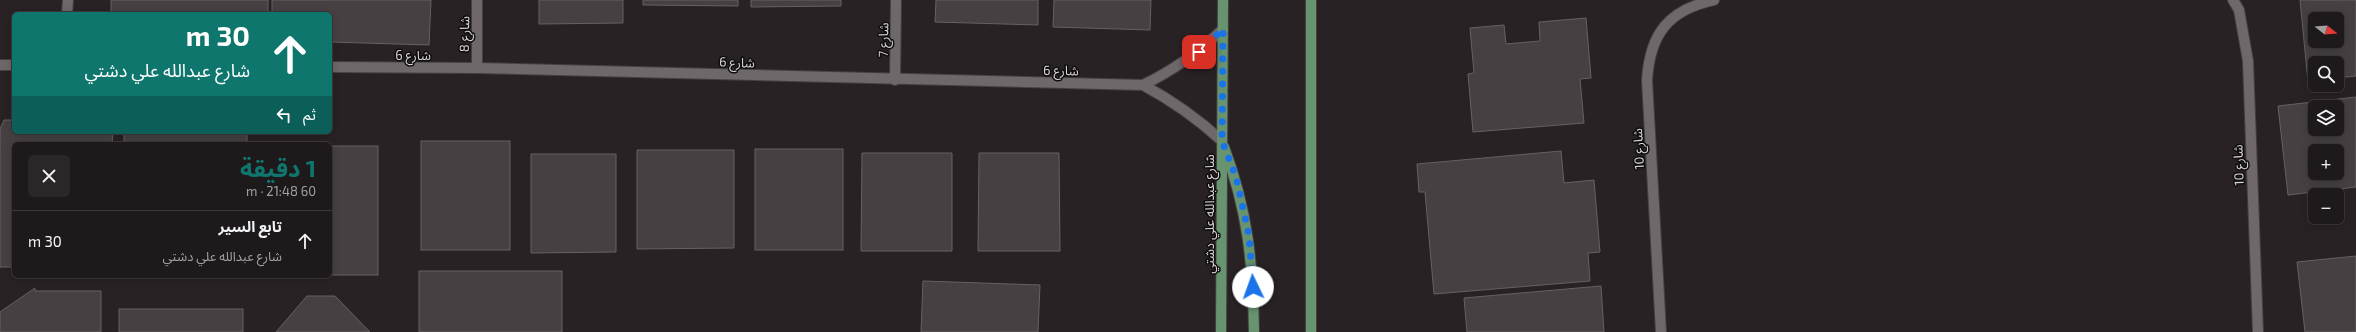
<!DOCTYPE html>
<html lang="ar">
<head>
<meta charset="utf-8">
<style>
	:root { --surface:#1e1a1c; --page:#2b2729; --text:#f1f3f6; --muted:#a1a1a3; --line:#3c383b; --accent:#0f766e }
	body { margin:0; font-family:"Exo 2","Noto Sans Arabic",sans-serif; background:var(--page); color:var(--text); direction:rtl; height:100vh; display:flex; flex-direction:column; font-size:15px; white-space:nowrap }
	* { box-sizing:border-box; margin:0 }
	p { font-size:13px; color:var(--muted) }
	.icon { flex:none; width:22px; height:22px; fill:none; stroke:currentColor; stroke-width:2; stroke-linecap:round; stroke-linejoin:round }
	.map { position:relative; flex:1; overflow:hidden; direction:ltr }
	.side { position:absolute; left:12px; top:142px; width:320px; height:136px; display:flex; flex-direction:column; background:var(--surface); border-radius:6px; box-shadow:0 2px 10px #0003,0 0 0 1px var(--line); direction:rtl }
	.side>* { flex:none }
	.banner { position:absolute; left:12px; top:12px; width:320px; height:122px; border-radius:6px; box-shadow:0 2px 10px #0003,0 0 0 1px var(--line); direction:rtl; background:#0f766e; color:#fff; overflow:hidden }
	.needle { width:26px; rotate:107deg }
	.controls { position:absolute; left:2308px; top:12px; display:grid; gap:8px }
	.controls a { display:grid; place-items:center; width:36px; height:36px; border-radius:6px; background:var(--surface); box-shadow:0 2px 10px #0003,0 0 0 1px var(--line); font-size:20px }
	.pin { position:absolute; display:grid; place-items:center; width:34px; height:34px; color:#fff; margin:-17px; border-radius:8px; box-shadow:0 2px 6px #0006 }
	.me { position:absolute; width:44px; margin:-22px; rotate:357deg; stroke-linejoin:round; filter:drop-shadow(0 0 3px #0008) }
	.turn { display:flex; align-items:center; gap:14px; height:84px; padding:0 16px; font-size:18px }
	.turn .icon { width:52px; height:52px; stroke-width:2.5 }
	.turn b { display:block; font-size:28px; line-height:34px }
	.then { display:flex; align-items:center; height:38px; padding:0 16px; background:#0003; gap:8px; font-size:15px }
	.round { display:grid; place-items:center; flex:none; width:42px; height:42px; border-radius:6px; background:var(--page) }
	.overview { display:flex; align-items:center; justify-content:space-between; height:68px; padding:0 16px }
	h1 { font-size:24px; font-weight:700; line-height:30px; color:var(--accent) }
	ul { padding:0; list-style:none }
	li { display:flex; align-items:center; gap:12px; height:60px; padding:0 16px; border-top:1px solid var(--line) }
	li div { flex:1 }
	li b { display:block; font-size:15px }
	li em { font-style:normal }
	.map>svg:first-child { display:block }
	.building { fill:#464043; stroke:#676064; fill-rule:evenodd }
	.lines { fill:none; stroke-linecap:round; stroke-linejoin:round }
	.minor-casing { stroke:#454143; stroke-width:12 }
	.major-casing { stroke:#454143; stroke-width:12 }
	.minor { stroke:#6f686b; stroke-width:10 }
	.major { stroke:#68936f; stroke-width:10 }
	.route { stroke:#1a73e8; stroke-width:7; stroke-dasharray:0 12.6 }
	.labels { text-anchor:middle; stroke-width:3; stroke-linejoin:round; paint-order:stroke }
	.street-label { font-size:13px; fill:#dad6d8; stroke:#0f0d0e }
</style>
</head>
<body>
<div class="map">
<svg width="2356" height="332" viewBox="0 0 2356 332">
	<rect width="100%" height="100%" fill="#282225"/>
	<g class="building">
		<rect x="111" y="0" width="157" height="14"/>
		<path d="M272,0h159l-2,45 -99,-3v-28h-58z"/>
		<path d="M539,0h84v23l-84,1z"/>
		<path d="M643,0h95v6l-95,-1z"/>
		<path d="M751,0h90v6l-90,1z"/>
		<path d="M936,0h102v25l-103,-3z"/>
		<path d="M1054,0h97l-1,30 -97,-3z"/>
		<path d="M2300,0h56v76l-19,2v-15h-22v18l-7,1zM2315,19h22v22h-22z"/>
		<path d="M1586,18l5,60 -11,1 4,44 -111,9 -5,-58 6,-1 -4,-45 34,-3 2,19 34,-3 -1,-19z"/>
		<path d="M2356,97v90l-68,8 -10,-89zM2315,107h22v22h-22zM2315,151h22v22h-22z"/>
		<path d="M4,120h10v12h99l-1,12h-98v123h-14v-138z"/>
		<rect x="124" y="132" width="123" height="12"/>
		<rect x="421" y="141" width="89" height="109"/>
		<rect x="330" y="146" width="48" height="129"/>
		<rect x="755" y="149" width="88" height="101"/>
		<path d="M637,150h97v98l-97,1z"/>
		<path d="M1561,151l3,32 30,-3 6,72 -12,1 2,28 -156,13 -9,-102h-6l-2,-28z"/>
		<path d="M862,153h90v98h-91z"/>
		<path d="M979,153h80l1,98h-82z"/>
		<path d="M531,154h85v98l-85,1z"/>
		<path d="M2356,256v76h-51l-8,-70z"/>
		<rect x="419" y="271" width="143" height="61"/>
		<path d="M923,281l117,4 -2,47h-117z"/>
		<path d="M1601,286l3,46h-137l-3,-34z"/>
		<path d="M35,288v3h66v41h-101v-20z"/>
		<path d="M307,296h28l35,36h-94z"/>
		<rect x="119" y="309" width="124" height="23"/>
	</g>
	<g class="lines">
		<g class="minor-casing">
			<g id="minor">
				<path d="M2233,0l6,10 9,51 10,271"/>
				<path d="M67,14l1,-14"/>
				<path d="M0,65h14"/>
				<path d="M330,67l147,1 666,17c30,16 54,33 79,56"/>
				<path d="M477,68v-68"/>
				<path d="M895,80l1,-80"/>
				<path d="M1143,85c31,-15 55,-32 80,-56"/>
				<path d="M1661,332l-14,-252c3,-46 21,-70 67,-80"/>
			</g>
		</g>
		<g class="major-casing">
			<g id="major">
				<path d="M1224,147c24,64 29,117 30,185"/>
				<path d="M1221,332l2,-332"/>
				<path d="M1311,332v-332"/>
			</g>
		</g>
		<use href="#minor" class="minor"/>
		<use href="#major" class="major"/>
	</g>
	<g class="lines">
		<path class="route" d="M1199,52l24,-23 -1,112 14,36 13,58 4,52"/>
	</g>
	<g class="labels">
		<g class="street-label">
			<text transform="translate(464 34) rotate(-89)" y="5">شارع 8</text>
			<text transform="translate(883 40) rotate(-89)" y="5">شارع 7</text>
			<text x="413" y="60">شارع 6</text>
			<text transform="translate(737 62) rotate(2)" y="5">شارع 6</text>
			<text transform="translate(1061 70) rotate(1)" y="5">شارع 6</text>
			<text transform="translate(1638 149) rotate(-93)" y="5">شارع 10</text>
			<text transform="translate(2238 165) rotate(-92)" y="5">شارع 10</text>
			<text transform="translate(1209 214) rotate(-90)" y="5">شارع عبدالله علي دشتي</text>
		</g>
	</g>
</svg>
<div class="controls">
<a><svg class="needle" viewBox="-14 -14 28 28"><path d="M0-13l5 13h-10z" fill="#e53935"/><path d="M0 13l5-13h-10z" fill="#a1a1a3"/></svg></a>
<a><svg class="icon" aria-label="search" viewBox="0 0 24 24"><circle cx="10" cy="10" r="6"/><path d="M15 15l6 6"/></svg></a>
<a><svg class="icon" aria-label="layers" viewBox="0 0 24 24"><path d="M12 4l9 5-9 5-9-5zM3 14l9 5 9-5"/></svg></a>
<a>+</a>
<a>−</a>
</div>
<div class="pin" style="left:1199px;top:52px;background:#d93025"><svg class="icon" aria-label="arrive" viewBox="0 0 24 24"><path d="M6 21V4h12l-3 4 3 4H6"/></svg></div>
<svg class="me" style="left:1253px;top:287px" viewBox="-20 -20 40 40"><circle r="19" fill="#fff"/><path d="M0-13L10 11 0 6-10 11z" fill="#1a73e8"/></svg>
<div class="banner">
<div class="turn"><svg class="icon" aria-label="ahead" viewBox="0 0 24 24"><path d="M12 20V5M6 11l6-6 6 6"/></svg><div><b>30 m</b>شارع عبدالله علي دشتي</div></div>
<div class="then">ثم<svg class="icon" aria-label="left" viewBox="0 0 24 24"><path d="M17 20v-9H6M10 6l-5 5 5 5"/></svg></div>
</div>
<section class="side">
<div class="overview"><div><h1>1 دقيقة</h1><p>60 m · 21:48</p></div><a class="round"><svg class="icon" aria-label="close" viewBox="0 0 24 24"><path d="M6 6l12 12M18 6L6 18"/></svg></a></div>
<ul>
<li><svg class="icon" aria-label="ahead" viewBox="0 0 24 24"><path d="M12 20V5M6 11l6-6 6 6"/></svg><div><b>تابع السير</b><p>شارع عبدالله علي دشتي</p></div><em>30 m</em></li>
</ul>
</section>
</div>
</body>
</html>
